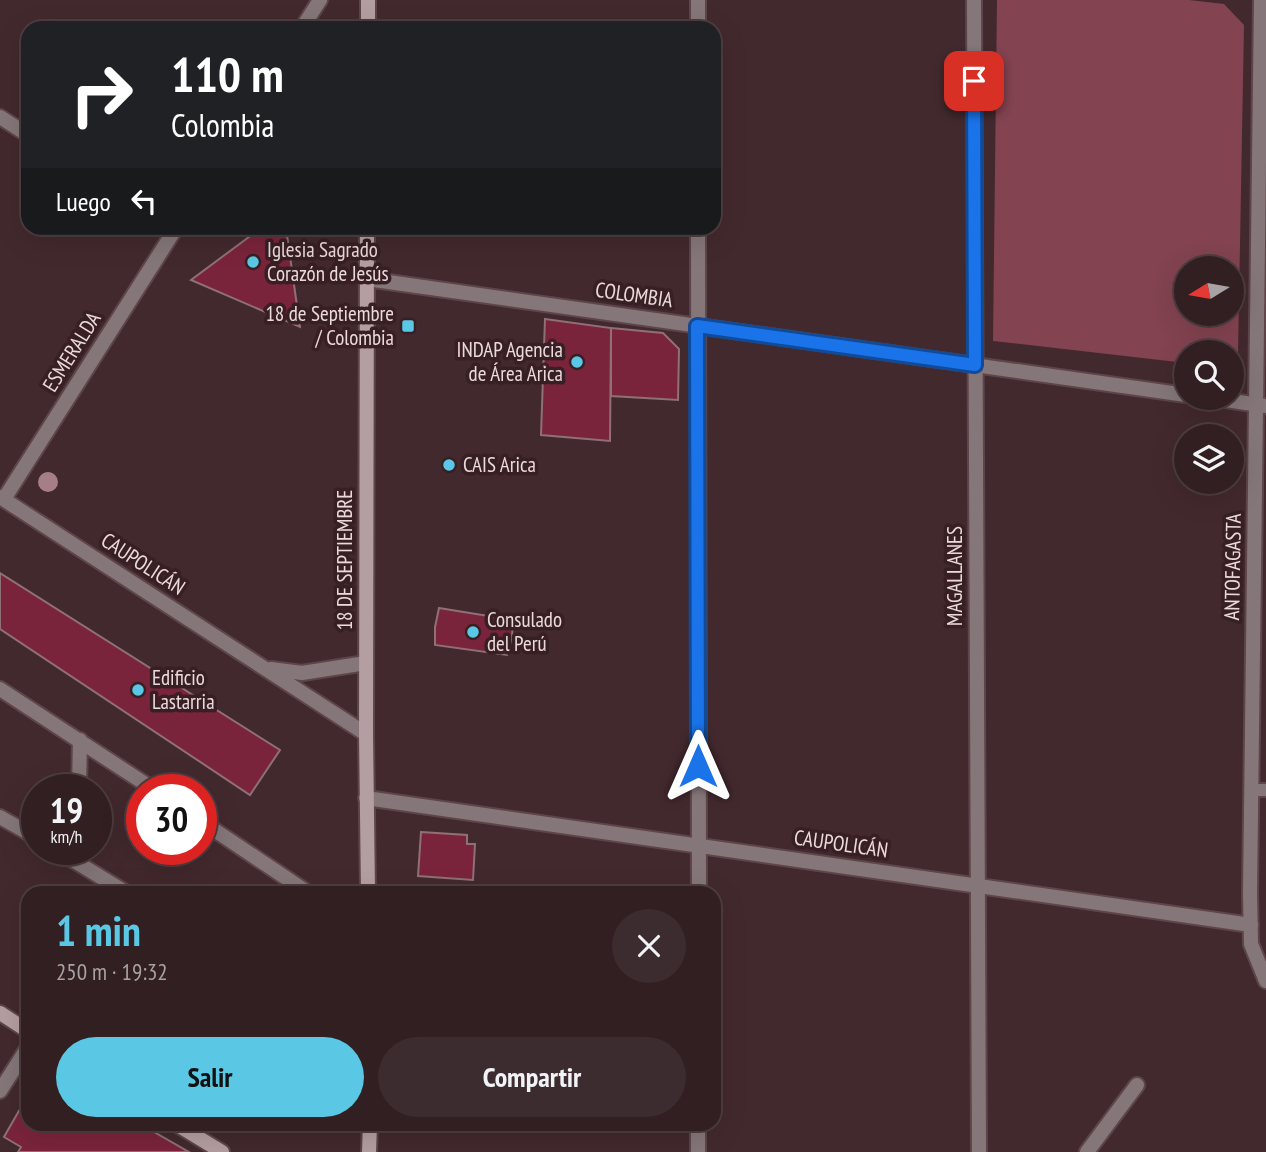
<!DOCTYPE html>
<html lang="es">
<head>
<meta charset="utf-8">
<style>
	:root { --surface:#321f22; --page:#3d2c2f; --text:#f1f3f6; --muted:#a8a2a5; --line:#4d3d40; --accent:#5ac8e5 }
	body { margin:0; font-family:"PT Sans Narrow",sans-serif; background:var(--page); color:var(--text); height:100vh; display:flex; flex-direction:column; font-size:26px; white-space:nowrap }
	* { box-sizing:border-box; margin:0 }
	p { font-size:23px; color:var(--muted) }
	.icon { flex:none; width:38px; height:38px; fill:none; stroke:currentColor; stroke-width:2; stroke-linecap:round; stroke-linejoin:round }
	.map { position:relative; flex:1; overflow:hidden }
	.panel { position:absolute; left:21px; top:886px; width:700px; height:245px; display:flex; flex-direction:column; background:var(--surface); border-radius:21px; box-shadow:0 7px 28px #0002,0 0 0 2px var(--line) }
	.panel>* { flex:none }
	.top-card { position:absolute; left:21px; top:21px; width:700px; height:214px; border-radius:21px; box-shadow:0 7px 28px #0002,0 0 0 2px var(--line); background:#202124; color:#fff; overflow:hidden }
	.needle { width:46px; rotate:259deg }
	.controls { position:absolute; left:1174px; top:256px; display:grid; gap:14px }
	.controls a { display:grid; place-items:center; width:70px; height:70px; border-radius:50%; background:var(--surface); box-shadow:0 7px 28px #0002,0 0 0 2px var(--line); font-size:35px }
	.speed { position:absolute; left:21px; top:774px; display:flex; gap:14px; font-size:35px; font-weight:700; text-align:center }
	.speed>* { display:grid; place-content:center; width:91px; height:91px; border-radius:50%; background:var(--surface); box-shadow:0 7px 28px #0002,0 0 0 2px var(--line); line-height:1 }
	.speed small { font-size:18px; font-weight:400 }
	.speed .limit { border:10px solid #d22; background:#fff; color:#111 }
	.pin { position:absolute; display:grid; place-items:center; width:60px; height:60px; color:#fff; margin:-30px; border-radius:14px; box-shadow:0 4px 10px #0006 }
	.me { position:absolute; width:77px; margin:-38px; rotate:0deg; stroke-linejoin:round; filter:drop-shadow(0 0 5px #0008) }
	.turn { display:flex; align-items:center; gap:24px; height:147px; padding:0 35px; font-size:32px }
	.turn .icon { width:91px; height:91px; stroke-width:2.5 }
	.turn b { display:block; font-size:49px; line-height:60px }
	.then { display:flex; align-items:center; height:66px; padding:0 35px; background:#0003; gap:14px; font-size:26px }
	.round { display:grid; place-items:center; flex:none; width:74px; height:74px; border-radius:37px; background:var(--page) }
	.overview { display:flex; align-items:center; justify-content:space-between; height:119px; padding:0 35px }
	h1 { font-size:42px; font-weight:600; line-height:52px; color:var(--accent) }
	.action { display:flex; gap:14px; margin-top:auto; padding:14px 35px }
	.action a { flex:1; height:80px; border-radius:42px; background:var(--accent); color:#111; font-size:28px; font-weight:600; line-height:80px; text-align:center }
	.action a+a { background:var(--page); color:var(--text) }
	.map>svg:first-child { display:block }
	.green { fill:#834350; fill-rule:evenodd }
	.building { fill:#7a243b; stroke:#8e7075; stroke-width:2 }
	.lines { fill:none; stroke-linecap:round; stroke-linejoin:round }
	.service-casing { stroke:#5d454a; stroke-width:16 }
	.minor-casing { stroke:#5d454a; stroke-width:18 }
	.secondary-casing { stroke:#5d454a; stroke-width:18 }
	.service { stroke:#857779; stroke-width:12 }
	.minor { stroke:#857779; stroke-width:14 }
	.secondary { stroke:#b49ea1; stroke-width:14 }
	.tree { fill:#a67e85 }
	.route-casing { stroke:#114b97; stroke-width:18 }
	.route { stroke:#1a73e8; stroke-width:12 }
	.poi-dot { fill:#5ac8e5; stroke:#381f24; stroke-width:2.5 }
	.labels { text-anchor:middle; stroke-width:7; stroke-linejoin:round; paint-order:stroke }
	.poi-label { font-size:21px; fill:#ebdadc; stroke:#381f24; text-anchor:start }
	.street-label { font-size:21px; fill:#ebdadc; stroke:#381f24 }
</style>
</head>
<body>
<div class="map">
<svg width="1266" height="1152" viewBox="0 0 1266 1152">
	<rect width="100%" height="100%" fill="#42292e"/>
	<path class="green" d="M997,0h192l35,4 20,21 -6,329 -6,5v-7h-46v11l-193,-22zM1186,268h46v45h-46z"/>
	<g class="building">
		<path d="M261,228h25l14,99 -109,-47z"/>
		<path d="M545,319l66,9 -1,113 -69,-6z"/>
		<path d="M611,328l52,5 16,16 -1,51 -67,-4z"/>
		<path d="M0,573l280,177 -30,45 -250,-166z"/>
		<path d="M439,608l74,12 -1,17 -5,18 -72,-10v-18z"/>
		<path d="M421,832l46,3v9h8l-2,36 -55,-4z"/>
		<path d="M28,1095v29h112l49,28h-171l3,-5 -17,-10z"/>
	</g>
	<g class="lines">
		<g class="service-casing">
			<path id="service" d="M1252,790h14"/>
		</g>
		<g class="minor-casing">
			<g id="minor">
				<path d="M974,0l5,1152"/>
				<path d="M1261,0l-11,893 1,51 15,37"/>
				<path d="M302,28l18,-28"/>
				<path d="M698,28v-28"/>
				<path d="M0,117l28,18"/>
				<path d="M698,228l1,664"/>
				<path d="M367,279l819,116"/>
				<path d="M1206,397l60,9"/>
				<path d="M0,497l366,237"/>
				<path d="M4,499l172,-271"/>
				<path d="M271,669l31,4 64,-10"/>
				<path d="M0,689l153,100"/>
				<path d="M79,789l1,-49"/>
				<path d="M366,798l885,127"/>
				<path d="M0,817l37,21"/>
				<path d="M201,821l106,71"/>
				<path d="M55,849l70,43"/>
				<path d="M0,1091l28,-44"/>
				<path d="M698,1152v-28"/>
				<path d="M1087,1152l50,-67"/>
			</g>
		</g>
		<g class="secondary-casing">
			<g id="secondary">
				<path d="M368,28v-28"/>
				<path d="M367,228l-1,506 2,158"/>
				<path d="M0,1013l28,18"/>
				<path d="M176,1124l46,28"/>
				<path d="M369,1152l1,-28"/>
			</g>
		</g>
		<use href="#service" class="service"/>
		<use href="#minor" class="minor"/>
		<use href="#secondary" class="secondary"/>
	</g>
	<circle class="tree" cx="48" cy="482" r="10"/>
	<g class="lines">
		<g class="route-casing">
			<path id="route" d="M698,766l-1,-440 278,39 -1,-284"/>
		</g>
		<use href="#route" class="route"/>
	</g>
	<g class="poi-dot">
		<circle cx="253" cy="262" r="7"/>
		<rect x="401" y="319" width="14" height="14" rx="3.5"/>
		<circle cx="577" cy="362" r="7"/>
		<circle cx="449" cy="465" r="7"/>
		<circle cx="473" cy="632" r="7"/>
		<circle cx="138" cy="690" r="7"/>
	</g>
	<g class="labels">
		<g class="poi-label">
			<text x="267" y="257">Iglesia Sagrado<tspan x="267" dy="24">Corazón de Jesús</tspan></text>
			<text x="394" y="321" text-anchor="end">18 de Septiembre<tspan x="394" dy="24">/ Colombia</tspan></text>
			<text x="563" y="357" text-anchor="end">INDAP Agencia<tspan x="563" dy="24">de Área Arica</tspan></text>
			<text x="463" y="472">CAIS Arica</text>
			<text x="487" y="627">Consulado<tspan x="487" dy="24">del Perú</tspan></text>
			<text x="152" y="685">Edificio<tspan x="152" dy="24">Lastarria</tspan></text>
		</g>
		<g class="street-label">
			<text transform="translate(634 295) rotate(8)" y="7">COLOMBIA</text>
			<text transform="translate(72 352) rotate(-58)" y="7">ESMERALDA</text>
			<text transform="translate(345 560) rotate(-90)" y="7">18 DE SEPTIEMBRE</text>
			<text transform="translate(143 564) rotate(33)" y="7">CAUPOLICÁN</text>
			<text transform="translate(1233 567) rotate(-89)" y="7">ANTOFAGASTA</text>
			<text transform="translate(955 576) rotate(-90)" y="7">MAGALLANES</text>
			<text transform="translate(841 844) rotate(8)" y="7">CAUPOLICÁN</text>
		</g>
	</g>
</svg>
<div class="controls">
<a><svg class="needle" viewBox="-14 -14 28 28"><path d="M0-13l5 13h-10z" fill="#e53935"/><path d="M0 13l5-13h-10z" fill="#a8a2a5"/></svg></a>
<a><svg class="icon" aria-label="search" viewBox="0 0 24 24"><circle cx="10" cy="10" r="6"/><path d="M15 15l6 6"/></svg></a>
<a><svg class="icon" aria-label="layers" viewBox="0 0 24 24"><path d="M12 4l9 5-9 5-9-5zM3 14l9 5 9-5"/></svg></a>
</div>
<div class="speed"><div>19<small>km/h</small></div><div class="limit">30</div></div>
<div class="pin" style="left:974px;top:81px;background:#d93025"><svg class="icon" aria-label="arrive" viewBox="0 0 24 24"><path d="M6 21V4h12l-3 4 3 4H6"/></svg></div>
<svg class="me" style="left:698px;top:766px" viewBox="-20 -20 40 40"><path d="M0-17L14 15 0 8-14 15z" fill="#1a73e8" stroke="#fff" stroke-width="4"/></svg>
<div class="top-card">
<div class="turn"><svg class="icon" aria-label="right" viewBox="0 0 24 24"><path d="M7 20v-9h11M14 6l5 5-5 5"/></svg><div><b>110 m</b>Colombia</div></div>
<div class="then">Luego<svg class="icon" aria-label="left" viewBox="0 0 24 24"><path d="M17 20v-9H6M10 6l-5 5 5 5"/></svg></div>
</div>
<section class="panel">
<div class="overview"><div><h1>1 min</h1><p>250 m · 19:32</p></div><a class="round"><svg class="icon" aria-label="close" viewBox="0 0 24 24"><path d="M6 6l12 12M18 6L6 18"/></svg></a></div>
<div class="action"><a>Salir</a><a>Compartir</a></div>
</section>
</div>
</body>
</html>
